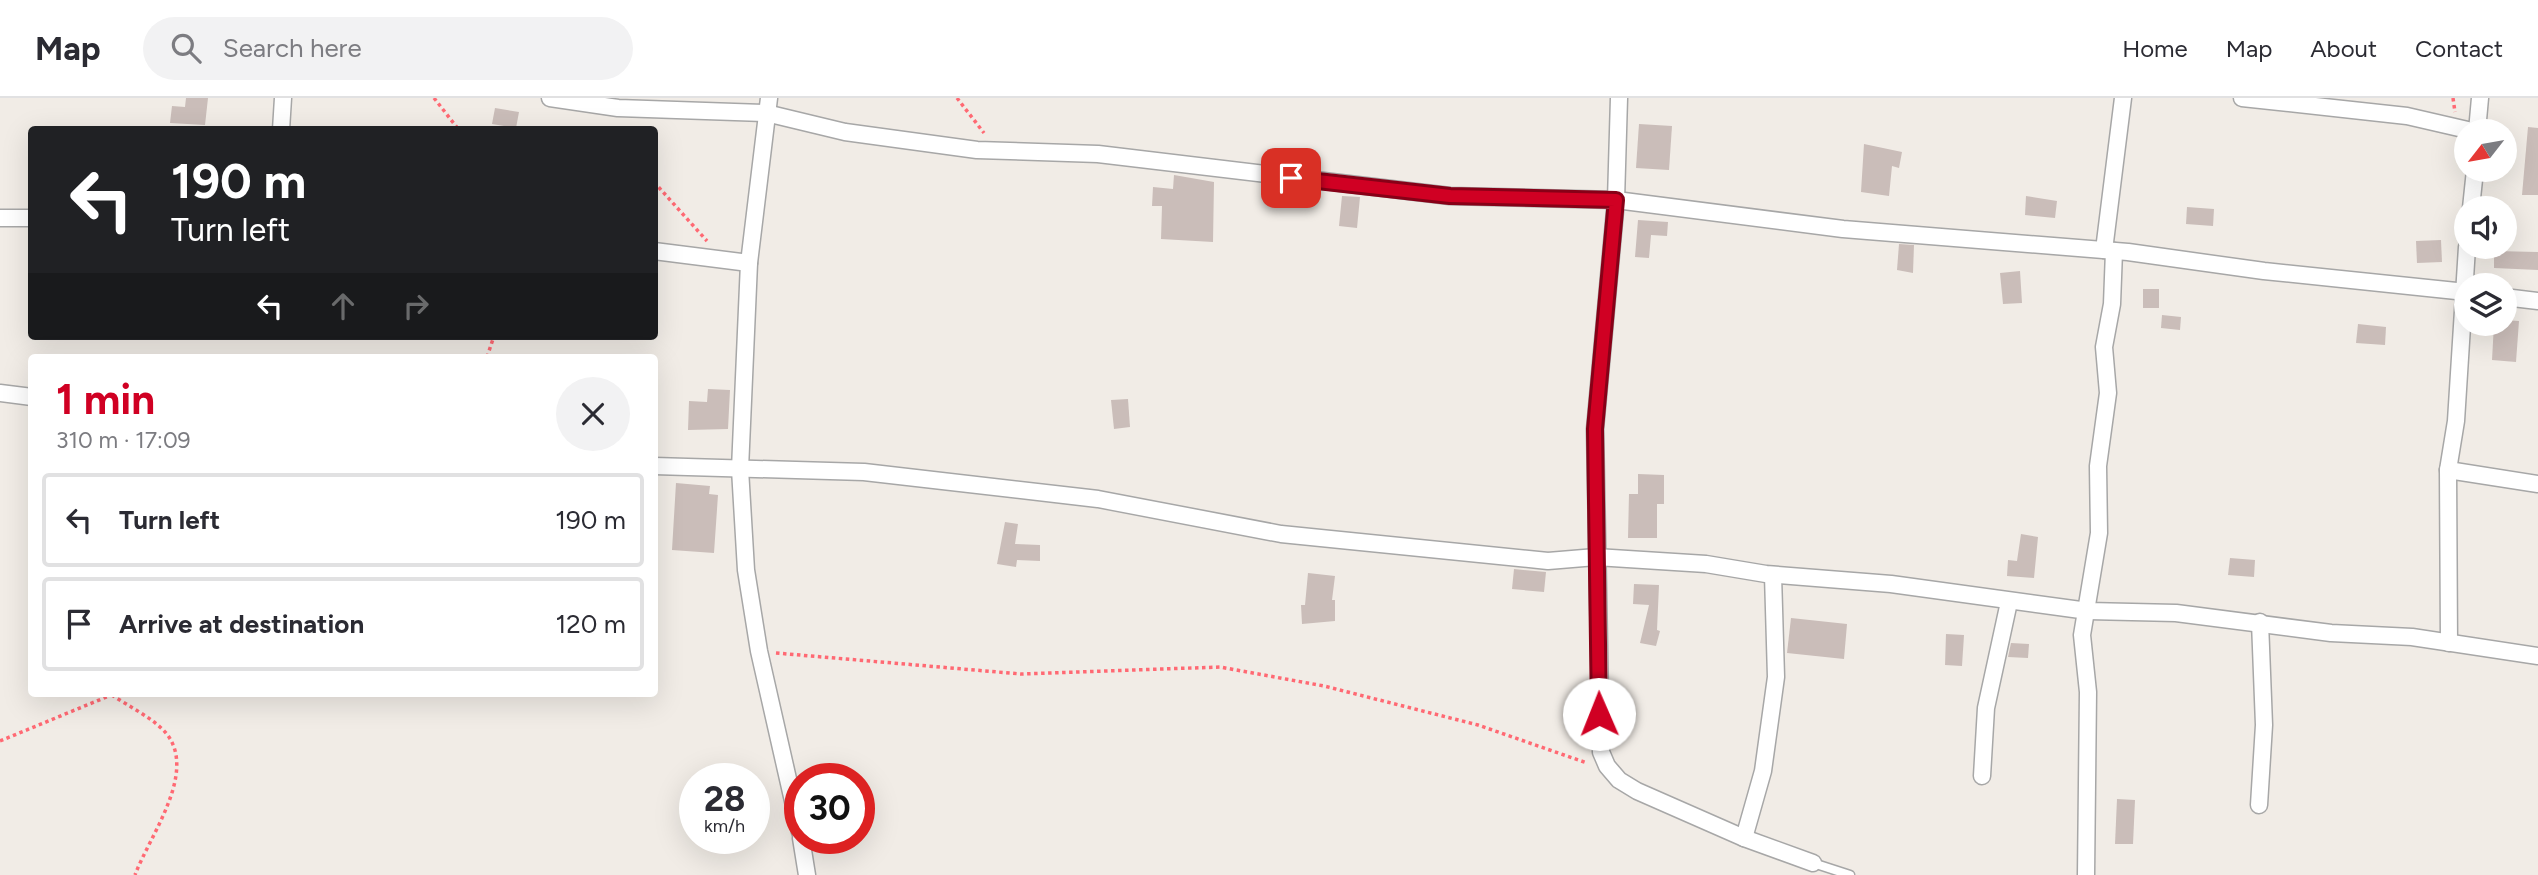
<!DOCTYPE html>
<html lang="en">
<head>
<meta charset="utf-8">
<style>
	:root { --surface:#fff; --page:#f2f2f3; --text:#2b2b33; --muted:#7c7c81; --line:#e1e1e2; --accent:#d00023 }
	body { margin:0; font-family:Figtree,sans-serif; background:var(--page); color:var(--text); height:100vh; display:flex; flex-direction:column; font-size:26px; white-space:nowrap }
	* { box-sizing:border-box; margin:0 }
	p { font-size:23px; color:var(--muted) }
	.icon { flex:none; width:38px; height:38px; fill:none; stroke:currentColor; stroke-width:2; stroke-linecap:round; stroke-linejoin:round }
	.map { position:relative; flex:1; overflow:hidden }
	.drawer { position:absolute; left:28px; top:256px; width:630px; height:343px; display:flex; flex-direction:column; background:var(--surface); border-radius:7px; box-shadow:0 7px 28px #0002 }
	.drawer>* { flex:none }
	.guide { position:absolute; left:28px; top:28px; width:630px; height:214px; border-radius:7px; box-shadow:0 7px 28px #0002; background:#202124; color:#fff; overflow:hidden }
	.needle { width:46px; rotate:239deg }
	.tools { position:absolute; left:2454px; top:21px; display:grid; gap:14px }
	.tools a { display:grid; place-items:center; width:63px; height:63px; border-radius:50%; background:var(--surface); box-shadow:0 7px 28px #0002; font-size:35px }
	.speed { position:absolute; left:679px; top:665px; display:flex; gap:14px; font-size:35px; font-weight:700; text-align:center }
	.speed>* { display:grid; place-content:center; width:91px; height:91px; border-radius:50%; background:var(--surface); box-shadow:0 7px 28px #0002; line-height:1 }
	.speed small { font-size:18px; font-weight:400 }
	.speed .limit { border:10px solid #d22; background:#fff; color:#111 }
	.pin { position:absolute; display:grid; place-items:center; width:60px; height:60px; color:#fff; margin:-30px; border-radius:14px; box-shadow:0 4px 10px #0006 }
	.me { position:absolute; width:77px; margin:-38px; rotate:359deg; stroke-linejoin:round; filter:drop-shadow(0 0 5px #0008) }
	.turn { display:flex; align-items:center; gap:24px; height:147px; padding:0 28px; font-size:32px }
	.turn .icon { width:91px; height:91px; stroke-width:2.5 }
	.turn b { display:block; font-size:49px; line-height:60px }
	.lanes { display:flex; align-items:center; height:66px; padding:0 28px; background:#0003; justify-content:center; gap:35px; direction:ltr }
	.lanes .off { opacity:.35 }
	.round { display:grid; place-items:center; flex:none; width:74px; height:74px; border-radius:37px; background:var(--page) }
	.head { display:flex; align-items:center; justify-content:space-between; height:119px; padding:0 28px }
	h1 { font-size:42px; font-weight:700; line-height:52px; color:var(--accent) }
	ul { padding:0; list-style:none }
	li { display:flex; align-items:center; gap:21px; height:94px; margin:0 14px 10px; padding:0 14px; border:4px solid var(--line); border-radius:7px }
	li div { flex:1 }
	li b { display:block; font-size:26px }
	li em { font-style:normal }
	header { display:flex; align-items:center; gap:42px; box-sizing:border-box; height:98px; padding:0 35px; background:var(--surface); border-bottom:2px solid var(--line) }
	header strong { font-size:33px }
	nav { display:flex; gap:38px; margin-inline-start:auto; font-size:24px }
	.search { width:490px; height:63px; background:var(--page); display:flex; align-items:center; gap:18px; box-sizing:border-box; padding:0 24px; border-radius:38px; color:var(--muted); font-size:26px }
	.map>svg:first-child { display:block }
	.building { fill:#cabdb9 }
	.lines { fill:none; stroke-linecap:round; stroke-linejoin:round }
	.lane-casing { stroke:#a7a7a7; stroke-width:11 }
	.street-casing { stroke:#a7a7a7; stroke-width:19 }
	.path { stroke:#ff6973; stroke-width:3.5; stroke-dasharray:3.5 3.5; stroke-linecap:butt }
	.lane { stroke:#fff; stroke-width:8 }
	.street { stroke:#fff; stroke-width:16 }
	.route-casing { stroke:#870017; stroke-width:18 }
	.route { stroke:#d00023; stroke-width:12 }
</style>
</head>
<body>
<header>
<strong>Map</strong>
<div class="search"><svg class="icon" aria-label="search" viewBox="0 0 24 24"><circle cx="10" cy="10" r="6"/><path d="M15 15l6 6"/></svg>Search here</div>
<nav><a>Home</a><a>Map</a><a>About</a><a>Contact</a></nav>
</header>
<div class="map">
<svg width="2538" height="777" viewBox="0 0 2538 777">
	<rect width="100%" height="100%" fill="#f1ece6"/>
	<g class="building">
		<path d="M186,0h22l-3,27 -35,-2 2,-17 13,1z"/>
		<path d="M495,10l24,4 -3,16 -24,-4z"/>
		<path d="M1639,26l33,2 -3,44 -33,-2z"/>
		<path d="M2528,29l10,1v67h-16z"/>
		<path d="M1864,46l38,8 -3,16 -7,-2 -3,30 -28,-4z"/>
		<path d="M1174,77l40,7 -1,60 -52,-3 1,-33h-10l1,-19 20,2z"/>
		<path d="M1342,98l18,1 -3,31 -18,-2z"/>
		<path d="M2026,98l31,5 -2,17 -30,-3z"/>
		<path d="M2187,109l27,2 -1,17 -27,-2z"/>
		<path d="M1638,122l30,2 -1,14 -16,-1 -2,23 -14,-1z"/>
		<path d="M2441,142l1,22 -25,1 -1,-22z"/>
		<path d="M1899,146l15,1 -1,28 -16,-3z"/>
		<path d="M2494,153l44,1v18l-44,-2z"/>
		<path d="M2020,173l2,32 -19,1 -3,-31z"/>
		<rect x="2143" y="191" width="16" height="19"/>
		<path d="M2162,217l19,2 -1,13 -19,-2z"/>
		<path d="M2504,222l15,1 -3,41 -24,-2 2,-36h10z"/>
		<path d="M2358,226l28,3 -1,18 -29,-2z"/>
		<path d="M708,291l22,1 -2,39 -40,1 1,-29 18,1z"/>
		<path d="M1128,301l2,28 -16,2 -3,-29z"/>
		<path d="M1638,376l26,1v29h-7v34h-29l1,-44h9z"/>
		<path d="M676,385l34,3 -1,8 9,1 -4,58 -42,-3z"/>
		<path d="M1005,424l13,2 -3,20 25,1v16l-23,-1 -1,7 -19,-3z"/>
		<path d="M2021,436l17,3 -4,41 -27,-2 1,-16 9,1z"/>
		<path d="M2230,460l25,2 -1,17 -26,-2z"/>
		<path d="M1514,471l32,3 -2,20 -32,-3z"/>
		<path d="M1308,475l27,3 -3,24h3v21l-33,3 -1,-19h4z"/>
		<path d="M1634,486l25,1 -2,45 3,1 -4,15 -16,-3 9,-38 -16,-1z"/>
		<path d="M1791,520l56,6 -3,35 -57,-6z"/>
		<path d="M1946,536l18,1 -2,31 -17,-1z"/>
		<path d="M2011,545l18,1 -1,14 -20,-1z"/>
		<path d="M2117,701l18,1 -2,44h-18z"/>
	</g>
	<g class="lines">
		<g class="lane-casing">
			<path id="lane" d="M1813,765l37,12"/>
		</g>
		<g class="street-casing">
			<g id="street">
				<path d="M550,0l68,10 148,5 79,19 132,18 121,4 352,42 166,4 227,29 285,23 136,19 202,21"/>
				<path d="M769,0l-20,165 -9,206 6,101 13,81 41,181"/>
				<path d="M1619,0l-3,102 -21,229 6,323 6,14 12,14 18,11 107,47 69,25"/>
				<path d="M2242,0l165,18 65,15"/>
				<path d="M281,32l2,-32"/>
				<path d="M2477,33l3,-33"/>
				<path d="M2471,110l4,-38"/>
				<path d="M0,120h32"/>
				<path d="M2104,152l19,-152"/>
				<path d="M654,153l95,12"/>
				<path d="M2504,199l34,4"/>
				<path d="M0,295l32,4"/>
				<path d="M654,368l210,6 234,27 183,35 267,27 48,-4 110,7 60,10 125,10 197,27 88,2 155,20 81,4 126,19"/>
				<path d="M2448,372l90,14"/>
				<path d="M2449,545l-1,-173 8,-49 11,-174"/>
				<path d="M1982,678l4,-68 23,-106"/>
				<path d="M2259,707l5,-80 -4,-103"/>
				<path d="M801,740l6,37"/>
				<path d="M1744,740l19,-67 13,-94 -3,-102"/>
				<path d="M2086,777l2,-183 -6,-57 17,-102 -1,-67 10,-73 -4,-46 8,-43 2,-53"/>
			</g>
		</g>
		<g class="path">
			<path d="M434,0l25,32"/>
			<path d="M957,0l27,35"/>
			<path d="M2453,0l2,14"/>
			<path d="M654,84l53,59"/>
			<path d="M487,259l7,-21"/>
			<path d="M776,555l245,21 199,-7 104,19 154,39 109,38"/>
			<path d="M112,597c16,11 41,23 54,38 32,39 -16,102 -31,142"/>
			<path d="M0,643l116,-48"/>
		</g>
		<use href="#lane" class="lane"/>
		<use href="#street" class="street"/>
	</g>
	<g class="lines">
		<g class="route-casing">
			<path id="route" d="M1291,80l159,18 166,4 -21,229 4,285"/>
		</g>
		<use href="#route" class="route"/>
	</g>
</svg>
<div class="tools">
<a><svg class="needle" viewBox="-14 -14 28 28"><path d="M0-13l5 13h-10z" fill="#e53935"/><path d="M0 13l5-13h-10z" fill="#7c7c81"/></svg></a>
<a><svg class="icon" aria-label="sound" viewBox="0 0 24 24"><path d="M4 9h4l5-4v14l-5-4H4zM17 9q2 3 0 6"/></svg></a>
<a><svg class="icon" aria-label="layers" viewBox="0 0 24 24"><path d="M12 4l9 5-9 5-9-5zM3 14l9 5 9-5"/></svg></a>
</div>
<div class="speed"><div>28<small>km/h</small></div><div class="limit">30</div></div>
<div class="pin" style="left:1291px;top:80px;background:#d93025"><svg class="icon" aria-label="arrive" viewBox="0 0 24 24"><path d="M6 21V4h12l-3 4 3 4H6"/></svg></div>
<svg class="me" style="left:1599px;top:616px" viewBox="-20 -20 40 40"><circle r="19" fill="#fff"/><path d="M0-13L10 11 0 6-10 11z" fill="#d00023"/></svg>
<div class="guide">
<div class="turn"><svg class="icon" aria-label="left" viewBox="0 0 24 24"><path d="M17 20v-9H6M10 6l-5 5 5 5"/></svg><div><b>190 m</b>Turn left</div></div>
<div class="lanes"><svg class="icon" aria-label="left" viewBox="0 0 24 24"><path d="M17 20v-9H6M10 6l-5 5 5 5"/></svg><svg class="icon off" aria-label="ahead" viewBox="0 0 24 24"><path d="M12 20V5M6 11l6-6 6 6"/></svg><svg class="icon off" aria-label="right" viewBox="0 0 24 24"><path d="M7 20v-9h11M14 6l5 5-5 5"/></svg></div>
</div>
<section class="drawer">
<div class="head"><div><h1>1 min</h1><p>310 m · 17:09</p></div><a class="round"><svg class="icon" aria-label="close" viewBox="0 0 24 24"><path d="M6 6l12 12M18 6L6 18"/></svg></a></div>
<ul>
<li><svg class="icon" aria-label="left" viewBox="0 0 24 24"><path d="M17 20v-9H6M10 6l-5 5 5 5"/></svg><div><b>Turn left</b></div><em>190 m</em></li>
<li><svg class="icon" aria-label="arrive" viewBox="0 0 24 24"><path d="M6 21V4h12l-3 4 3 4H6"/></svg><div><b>Arrive at destination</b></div><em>120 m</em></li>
</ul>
</section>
</div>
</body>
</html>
